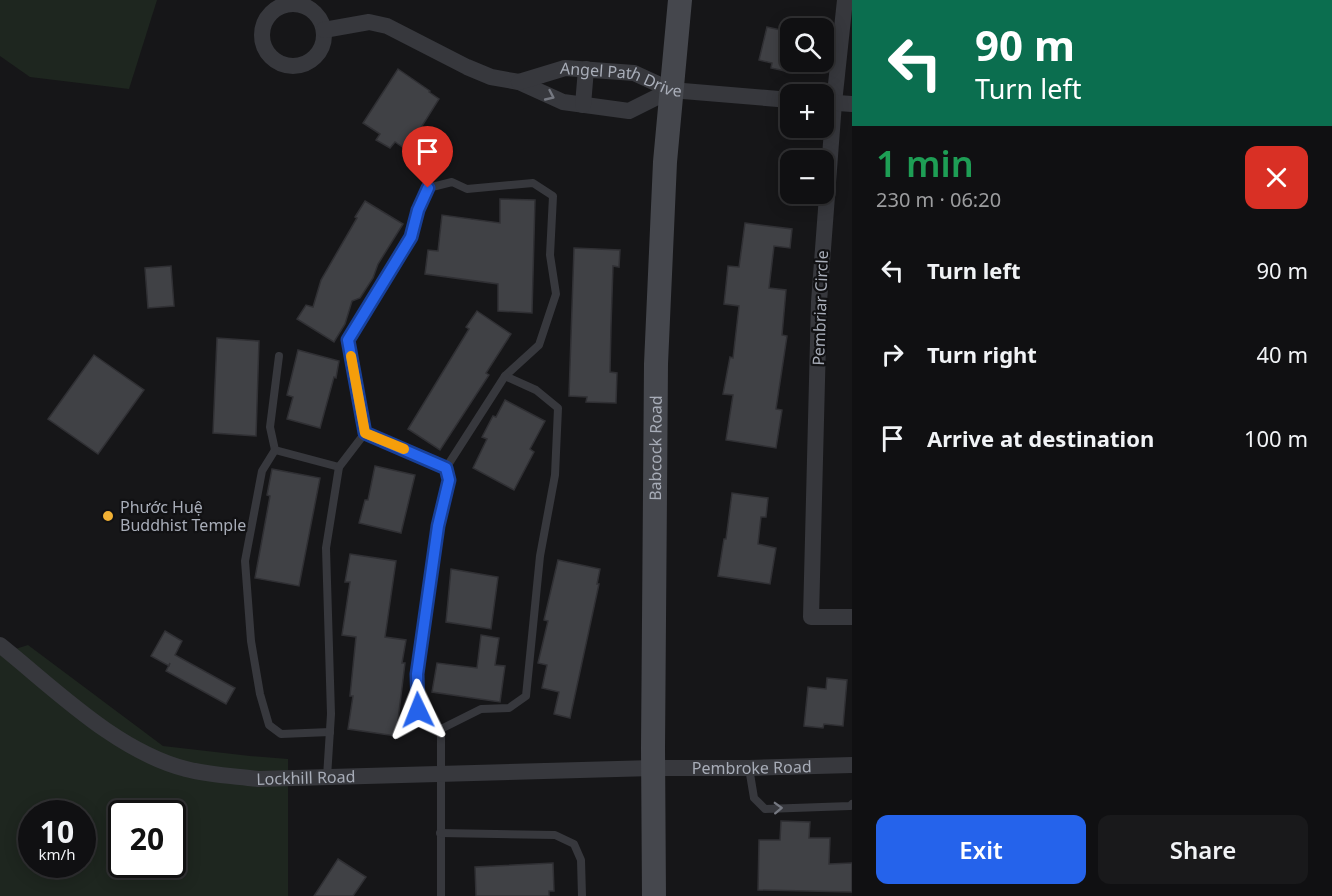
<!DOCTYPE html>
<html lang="en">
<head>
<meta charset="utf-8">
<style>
	:root { --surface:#101012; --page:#19191b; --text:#f1f3f6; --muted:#9c9d9f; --line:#303032; --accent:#2563eb }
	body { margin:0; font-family:"Noto Sans",sans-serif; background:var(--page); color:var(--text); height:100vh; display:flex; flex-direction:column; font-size:22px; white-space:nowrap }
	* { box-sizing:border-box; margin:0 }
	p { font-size:20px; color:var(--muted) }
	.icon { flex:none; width:33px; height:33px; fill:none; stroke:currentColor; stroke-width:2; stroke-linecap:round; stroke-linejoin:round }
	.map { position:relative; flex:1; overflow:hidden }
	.drawer { display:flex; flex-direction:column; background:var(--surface); width:480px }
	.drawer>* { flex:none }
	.hud { background:#0b6e4f; color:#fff; overflow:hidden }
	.buttons { position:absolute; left:780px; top:18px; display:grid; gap:12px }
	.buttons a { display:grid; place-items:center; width:54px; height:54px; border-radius:12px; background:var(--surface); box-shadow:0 3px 15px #0003,0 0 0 2px var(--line); font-size:30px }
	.speed { position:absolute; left:18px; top:800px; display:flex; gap:12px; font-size:30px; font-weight:700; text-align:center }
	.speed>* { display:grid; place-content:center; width:78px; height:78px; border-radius:50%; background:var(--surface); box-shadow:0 3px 15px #0003,0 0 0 2px var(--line); line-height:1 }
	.speed small { font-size:15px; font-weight:400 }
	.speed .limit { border:3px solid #111; border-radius:9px; background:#fff; color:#111 }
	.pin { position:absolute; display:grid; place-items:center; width:51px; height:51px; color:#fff; margin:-62px -26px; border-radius:50% 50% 50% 0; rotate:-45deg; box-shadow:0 0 6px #0007 }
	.pin .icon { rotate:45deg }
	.me { position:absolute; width:66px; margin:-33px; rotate:358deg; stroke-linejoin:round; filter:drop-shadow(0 0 4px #0008) }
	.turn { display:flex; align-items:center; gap:21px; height:126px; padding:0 24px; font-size:27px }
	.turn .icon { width:78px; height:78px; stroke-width:2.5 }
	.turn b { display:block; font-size:42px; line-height:51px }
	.round { display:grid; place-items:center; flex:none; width:63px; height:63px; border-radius:12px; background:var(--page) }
	.overview { display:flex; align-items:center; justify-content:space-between; height:102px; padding:0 24px }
	h1 { font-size:36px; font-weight:600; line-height:45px; color:#1e9e55 }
	.cta { display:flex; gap:12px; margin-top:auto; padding:12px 24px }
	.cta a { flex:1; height:69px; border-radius:12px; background:var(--accent); color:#fff; font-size:24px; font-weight:600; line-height:69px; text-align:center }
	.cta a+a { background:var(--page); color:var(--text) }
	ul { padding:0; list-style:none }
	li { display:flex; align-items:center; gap:18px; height:84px; padding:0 24px }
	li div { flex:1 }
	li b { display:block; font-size:22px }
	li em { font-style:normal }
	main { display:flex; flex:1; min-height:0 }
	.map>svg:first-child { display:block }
	.green { fill:#1e261f; fill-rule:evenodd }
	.building { fill:#404145; stroke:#303034; stroke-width:1.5 }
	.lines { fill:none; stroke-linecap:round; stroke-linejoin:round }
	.lane { stroke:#37383d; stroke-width:8 }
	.street { stroke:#37383d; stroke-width:16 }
	.secondary { stroke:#45474d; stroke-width:24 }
	.oneway { stroke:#757881 }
	.route-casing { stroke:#184099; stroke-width:15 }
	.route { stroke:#2563eb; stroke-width:10 }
	.slow { stroke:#f59e0b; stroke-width:10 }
	.poi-dot { fill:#f2b134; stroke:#111113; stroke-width:2 }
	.labels { text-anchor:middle; stroke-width:4.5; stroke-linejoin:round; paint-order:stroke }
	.street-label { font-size:16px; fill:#a8adb8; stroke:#111113 }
	.poi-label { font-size:16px; fill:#a8adb8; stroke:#111113; text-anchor:start }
</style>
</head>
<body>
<main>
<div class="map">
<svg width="852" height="896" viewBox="0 0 852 896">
	<rect width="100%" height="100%" fill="#161618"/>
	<g class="green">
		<path d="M0,0h157l-28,89 -99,-12 -30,-21z"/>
		<path d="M28,645l135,101 87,10 38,3v137h-288v-242zM32,813h50v51h-50zM122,813h50v51h-50z"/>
	</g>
	<g class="building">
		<path d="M767,27l23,5v40l-19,-4 1,-5 -13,-3z"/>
		<path d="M398,69l32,22 -1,1 10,7 -32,51 -12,-8 -5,6 -14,-8 4,-6 -17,-11z"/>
		<path d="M500,199l35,1 -3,113 -34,-2v-27l-73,-10 3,-24 10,1 4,-36 58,8z"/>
		<path d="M365,201l38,23 -25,40 -5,14 -13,20 -8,3 -7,23 -11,18 -37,-23 9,-14 7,2 8,-27 36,-62 -2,-1z"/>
		<path d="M745,223l47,6 -2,19 -16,-2 -5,42 17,2 -4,45 5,1 -11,73 6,1 -6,38 -50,-8 7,-45 -10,-1 7,-37 3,1 6,-52 -15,-2 4,-38 11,1z"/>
		<path d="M574,248l46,2 -1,17 -6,-1 -2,60 -1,46 7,1 -1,30 -30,-1 1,-5 -18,-1z"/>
		<path d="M171,266l3,40 -26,2 -3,-40z"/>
		<path d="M477,311l34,23 -25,39 3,2 -49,75 -32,-21 61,-100 -3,-2z"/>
		<path d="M217,338l42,3 -3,95 -43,-3z"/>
		<path d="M298,350l41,11 -3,17 -2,-1 -14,51 -33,-9 6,-22 -6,-2z"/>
		<path d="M94,355l50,35 -46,64 -50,-35z"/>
		<path d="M505,400l40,21 -15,28 4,3 -20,38 -41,-22 14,-29 -5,-2 11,-21 3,1z"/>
		<path d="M375,466l40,9 -14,58 -42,-10 6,-23h3z"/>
		<path d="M272,469l48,9 -21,108 -44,-8 15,-82 -3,-1z"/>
		<path d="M732,493l36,5 -2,19h-5l-3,27 18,4 -6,36 -52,-8 6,-37h2z"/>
		<path d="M350,554l46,7 -11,76 21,3 -4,23h3l-9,73 -48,-7 5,-33h-3l6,-59 -14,-2 8,-53h-5z"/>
		<path d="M558,560l42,9 -3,15h2l-29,134 -16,-4 5,-22 -17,-4 5,-23 -9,-2 10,-42 -4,-1z"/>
		<path d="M451,569l47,8 -7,52 -45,-7z"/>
		<path d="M165,631l17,10 -7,14 60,33 -9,16 -60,-33 4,-8 -1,3 -18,-10z"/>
		<path d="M481,635l18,3 -4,27 10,1 -5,36 -68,-10 5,-29 40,5z"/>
		<path d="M827,678l20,2 -4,46 -19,-2 -1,4 -19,-2 4,-39 18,2z"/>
		<path d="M781,821l29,1 -1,16h21l-1,26 23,-1v29l-94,-2 1,-50h21z"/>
		<path d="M338,859l28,18 -13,19h-39z"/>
		<path d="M553,863l1,28h-5v5h-73l-1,-29z"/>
	</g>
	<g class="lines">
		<g class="lane">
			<path d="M279,356l-9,71 5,23 64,17"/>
			<path d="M365,433l-17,-93 63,-103 7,-27 10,-22 24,-6 15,7 66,-6 20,13 -3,59 6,39 -17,51 -34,31 31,14 22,18 -3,67 -15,81 -14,140 -17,12 -28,1 -40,20"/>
			<path d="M275,450l-13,21 -17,90 6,80 9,53 9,31 12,9 49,-2"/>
			<path d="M446,468l59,-92"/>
			<path d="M749,768l5,30 11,11 85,-3 2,-2"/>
			<path d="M327,777l4,-63 -5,-166 13,-81 26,-34 81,35 3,12 -11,46 -21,148 1,36 23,19v167"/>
			<path d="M440,833l115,2 19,9 7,16 1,36"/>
		</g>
		<g class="street">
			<path d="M845,0l-11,103 -15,199 -8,315h41"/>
			<circle cx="293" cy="35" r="31"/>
			<path d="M324,30l45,-8 18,4 80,41 24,10 28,5 44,20 66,9 42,-21"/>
			<path id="s1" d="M519,82l46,-14 69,5 37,17 119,10"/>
			<path d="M824,102l28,2"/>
			<path d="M583,105l3,-36"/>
			<path id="s2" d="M0,645c55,44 116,106 186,124 23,6 48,7 72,10l395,-11h96l103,-3"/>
		</g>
		<path class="secondary" id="s3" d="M654,896l-1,-148 3,-384 9,-202 15,-162"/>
	</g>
	<defs><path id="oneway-chevron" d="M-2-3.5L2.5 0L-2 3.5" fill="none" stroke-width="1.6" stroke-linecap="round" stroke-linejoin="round" transform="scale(1.5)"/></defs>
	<g class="oneway">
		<use href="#oneway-chevron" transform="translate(550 96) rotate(25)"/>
		<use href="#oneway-chevron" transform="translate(778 808) rotate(-2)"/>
	</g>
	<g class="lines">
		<g class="route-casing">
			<path id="route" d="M418,710l-1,-36 21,-148 11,-46 -3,-12 -81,-35 -17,-93 63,-103 7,-27 10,-22"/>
		</g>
		<use href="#route" class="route"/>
		<path class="slow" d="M351,356l14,77 39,16"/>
	</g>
	<circle class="poi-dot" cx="108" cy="516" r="6"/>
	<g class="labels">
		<g class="street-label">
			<text dy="6" stroke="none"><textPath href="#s1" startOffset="106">Angel Path Drive</textPath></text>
			<text transform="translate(820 308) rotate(-88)" y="6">Pembriar Circle</text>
			<text dy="6" stroke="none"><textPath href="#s3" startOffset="448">Babcock Road</textPath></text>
			<text dy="6" stroke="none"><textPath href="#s2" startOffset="792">Pembroke Road</textPath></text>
			<text dy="6" stroke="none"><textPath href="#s2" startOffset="346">Lockhill Road</textPath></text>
		</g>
		<g class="poi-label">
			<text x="120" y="513">Phước Huệ<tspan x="120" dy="18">Buddhist Temple</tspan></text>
		</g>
	</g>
</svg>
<div class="buttons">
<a><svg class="icon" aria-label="search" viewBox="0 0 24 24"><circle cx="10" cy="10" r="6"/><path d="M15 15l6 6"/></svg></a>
<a>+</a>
<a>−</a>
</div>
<div class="speed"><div>10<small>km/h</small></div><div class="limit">20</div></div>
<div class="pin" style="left:428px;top:188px;background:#d93025"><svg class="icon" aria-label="arrive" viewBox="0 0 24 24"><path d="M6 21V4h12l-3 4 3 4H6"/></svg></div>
<svg class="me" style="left:418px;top:710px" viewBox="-20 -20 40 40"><path d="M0-17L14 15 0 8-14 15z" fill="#2563eb" stroke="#fff" stroke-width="4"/></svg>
</div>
<section class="drawer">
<div class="hud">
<div class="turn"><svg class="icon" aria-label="left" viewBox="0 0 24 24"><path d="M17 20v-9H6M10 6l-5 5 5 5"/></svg><div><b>90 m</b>Turn left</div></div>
</div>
<div class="overview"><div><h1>1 min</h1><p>230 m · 06:20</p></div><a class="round" style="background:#d93025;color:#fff"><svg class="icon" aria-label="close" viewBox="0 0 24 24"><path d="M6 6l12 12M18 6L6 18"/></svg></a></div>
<ul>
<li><svg class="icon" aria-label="left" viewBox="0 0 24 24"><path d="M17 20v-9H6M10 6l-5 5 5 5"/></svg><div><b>Turn left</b></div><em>90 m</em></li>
<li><svg class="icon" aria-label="right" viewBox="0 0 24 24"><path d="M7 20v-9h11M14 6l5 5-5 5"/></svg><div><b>Turn right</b></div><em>40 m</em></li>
<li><svg class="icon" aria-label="arrive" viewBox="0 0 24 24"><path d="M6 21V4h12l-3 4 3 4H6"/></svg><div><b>Arrive at destination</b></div><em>100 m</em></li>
</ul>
<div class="cta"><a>Exit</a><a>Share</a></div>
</section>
</main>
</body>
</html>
